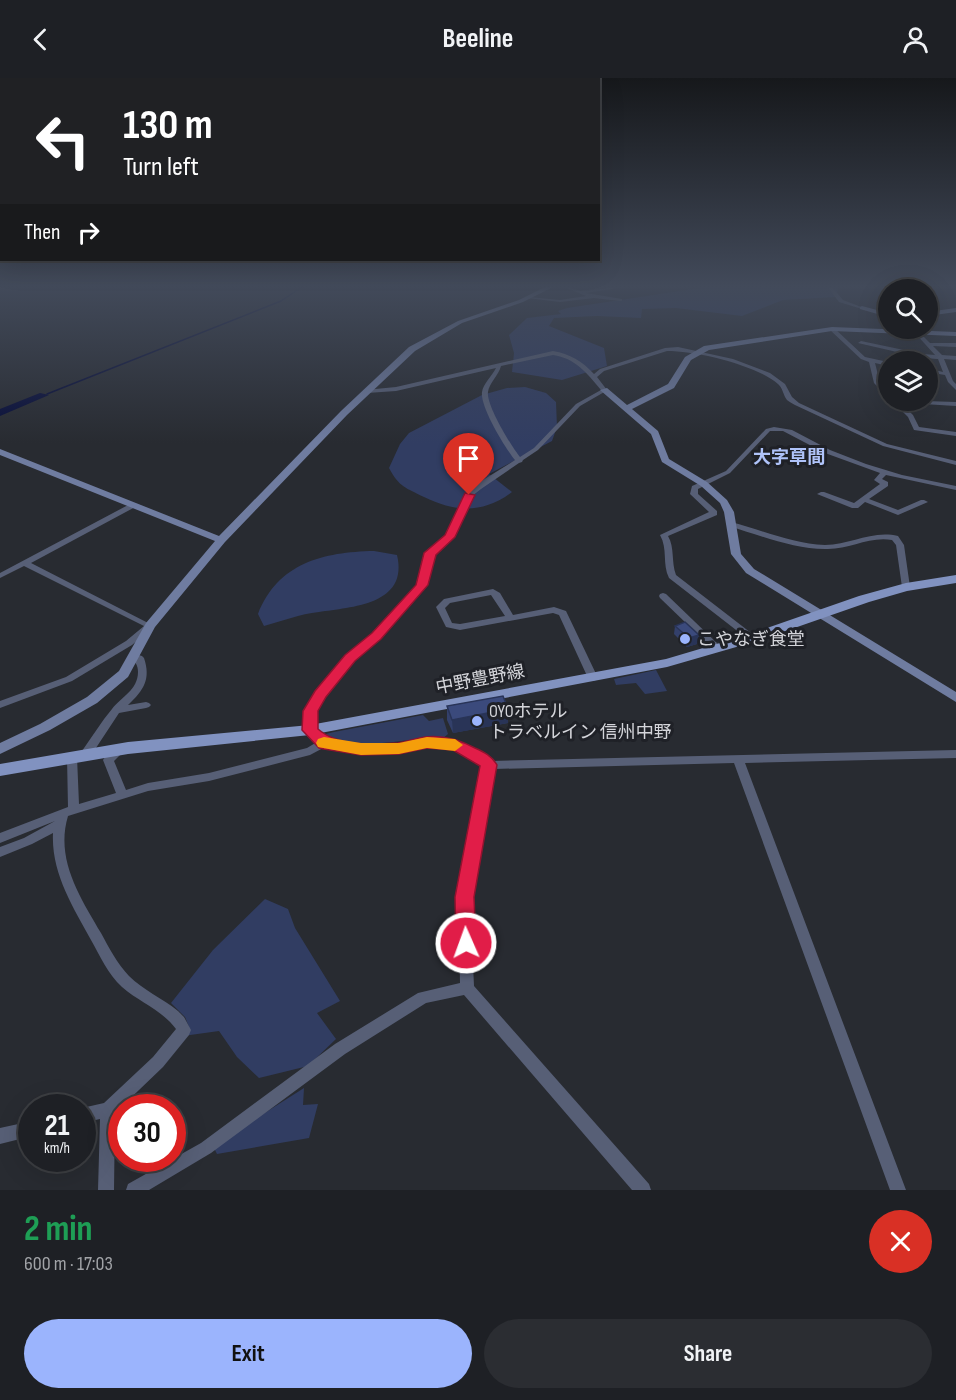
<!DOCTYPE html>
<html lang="en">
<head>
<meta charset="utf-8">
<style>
	:root { --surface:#1e2025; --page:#2b2d32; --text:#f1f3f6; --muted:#a1a3a7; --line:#3c3e42; --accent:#9bb4fd }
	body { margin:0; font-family:"Sofia Sans Condensed","Noto Sans JP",sans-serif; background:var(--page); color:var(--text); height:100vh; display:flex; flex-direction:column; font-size:22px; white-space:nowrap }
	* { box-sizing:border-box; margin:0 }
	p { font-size:20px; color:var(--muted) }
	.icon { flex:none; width:33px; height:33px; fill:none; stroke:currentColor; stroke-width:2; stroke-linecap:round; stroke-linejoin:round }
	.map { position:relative; height:1112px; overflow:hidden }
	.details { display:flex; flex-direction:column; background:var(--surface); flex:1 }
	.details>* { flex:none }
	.banner { position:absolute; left:0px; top:0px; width:600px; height:183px; box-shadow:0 6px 24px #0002,0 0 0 2px var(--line); background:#202124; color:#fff; overflow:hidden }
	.tools { position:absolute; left:878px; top:201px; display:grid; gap:12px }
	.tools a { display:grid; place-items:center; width:60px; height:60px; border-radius:50%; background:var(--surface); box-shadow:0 6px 24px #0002,0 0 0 2px var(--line); font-size:30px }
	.speed { position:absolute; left:18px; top:1016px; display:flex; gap:12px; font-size:30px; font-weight:700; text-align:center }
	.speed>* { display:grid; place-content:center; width:78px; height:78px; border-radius:50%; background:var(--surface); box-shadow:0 6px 24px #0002,0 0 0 2px var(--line); line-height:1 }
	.speed small { font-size:15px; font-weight:400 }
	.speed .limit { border:9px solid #d22; background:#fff; color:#111 }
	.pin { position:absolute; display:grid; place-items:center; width:51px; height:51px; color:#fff; margin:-62px -26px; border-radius:50% 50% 50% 0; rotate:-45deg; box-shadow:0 0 6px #0007 }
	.pin .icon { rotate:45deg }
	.me { position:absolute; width:66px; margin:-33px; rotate:358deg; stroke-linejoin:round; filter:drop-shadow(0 0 4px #0008) }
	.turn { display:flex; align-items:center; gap:21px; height:126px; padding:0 24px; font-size:27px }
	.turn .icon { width:78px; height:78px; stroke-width:2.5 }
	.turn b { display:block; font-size:42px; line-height:51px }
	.then { display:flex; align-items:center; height:57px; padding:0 24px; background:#0003; gap:12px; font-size:22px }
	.round { display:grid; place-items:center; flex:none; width:63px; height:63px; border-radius:32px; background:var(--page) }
	.head { display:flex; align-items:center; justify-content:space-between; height:102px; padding:0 24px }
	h1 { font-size:36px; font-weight:700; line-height:45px; color:#1e9e55 }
	.button { display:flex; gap:12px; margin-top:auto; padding:12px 24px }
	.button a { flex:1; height:69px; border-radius:36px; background:var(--accent); color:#111; font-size:24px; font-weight:700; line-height:69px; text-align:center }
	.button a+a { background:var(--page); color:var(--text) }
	header { display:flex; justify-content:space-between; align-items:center; height:78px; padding:0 24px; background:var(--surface); font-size:27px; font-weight:700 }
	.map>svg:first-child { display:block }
	.green { fill:#313d62 }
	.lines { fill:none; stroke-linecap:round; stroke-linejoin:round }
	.stream { stroke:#070d39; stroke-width:1.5 }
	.river { fill:#070d39; fill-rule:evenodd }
	.street { fill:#575f76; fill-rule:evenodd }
	.secondary { fill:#6f7ca0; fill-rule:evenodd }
	.primary { fill:#8192c0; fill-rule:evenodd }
	.wall { fill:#33406b }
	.shaded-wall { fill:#293457 }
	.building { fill:#3b4a7c; stroke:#293457; stroke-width:1.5 }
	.route { fill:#e11d48; stroke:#92132f; stroke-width:1.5 }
	.slow { fill:#f59e0b }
	.poi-dot { fill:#9bb4fd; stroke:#1f2127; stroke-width:2 }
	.labels { text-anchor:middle; stroke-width:6; stroke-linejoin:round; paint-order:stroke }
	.far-quarter-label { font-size:18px; font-weight:bold; fill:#afc3f9; stroke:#1f2127 }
	.poi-label { font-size:18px; fill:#d4d5da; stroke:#1f2127; text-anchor:start }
	.street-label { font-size:18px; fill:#d4d5da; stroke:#1f2127 }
</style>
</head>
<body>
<header><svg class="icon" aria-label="back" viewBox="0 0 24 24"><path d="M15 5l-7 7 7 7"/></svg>Beeline<svg class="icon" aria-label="person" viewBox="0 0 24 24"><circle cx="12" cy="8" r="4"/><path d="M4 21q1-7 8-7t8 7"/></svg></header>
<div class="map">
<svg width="956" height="1112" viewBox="0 0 956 1112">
	<rect width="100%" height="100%" fill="#282b31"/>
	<g class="green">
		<path d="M706,209h133l-4,10 -52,3 -41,16 -66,-8 -34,1 -1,9 -44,-2 -43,2 -5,8 55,22 3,18 -45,14 -50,-8 2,-19 -5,-18 18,-17 34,-4 -3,-3 9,-3z"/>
		<path d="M525,309l21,6 10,9 1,25 -5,14 -63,33 23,18c-29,22 -57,20 -88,5 -18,-9 -25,-10 -35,-29l11,-24 9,-11 73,-38 25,-7z"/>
		<path d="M374,473l23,4c12,50 -46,52 -78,57 -19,2 -37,9 -55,14l-6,-12c20,-51 65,-62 116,-63z"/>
		<path d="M656,592l11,21 -22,3 -9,-11 -20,2 -2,-6z"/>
		<path d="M423,637l6,6 14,-3 5,16 -6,5 -23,3 -3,-3c-30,4 -61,9 -89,-2l-1,-3 8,-2z"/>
		<path d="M265,821l23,10 7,19 45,73 -23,12 19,26 -28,27 -49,12 -22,-21 -18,-26 -36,5 6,-9 -4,-10 -14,-14 42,-53z"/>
		<path d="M304,1010l-1,17 15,-1 -9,34 -92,16 -4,-8z"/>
	</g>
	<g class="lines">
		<path class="stream" d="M47,316l234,-93 21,-14"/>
		<path class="river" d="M40,315l9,2 -49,21v-7z"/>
		<g class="street">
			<path d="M564,209c7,0 13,4 19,4 14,-1 27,-4 41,-4l-38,6 36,6v2h-2l-26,-3 -34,4 -33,-4 2,-1 31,3 26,-4z"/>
			<path d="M828,209h4l11,13 21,8 -2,1 -23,-7z"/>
			<path d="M830,250h4l31,29 23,5v4l-13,-3 5,20 8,8v6l-14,-14 -5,-21 -8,-3 -31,-29z"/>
			<path d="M917,252l13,13h26v4l-23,-1 9,9 14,1v4l-12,-1 9,22 3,3v6l-8,-8 -3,-7 -18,-3v-4l16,4 -5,-13 -15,-1 -65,-15 3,-2 62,13 12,1 -20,-22 -1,-1z"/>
			<path d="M678,269l55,12 37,14 15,11 7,13 7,6 88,41 69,17v4l-73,-19 -88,-41c-3,-2 -6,-3 -8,-5 -4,-5 -4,-12 -9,-16 -22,-19 -81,-33 -111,-33l-63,20 -7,6 10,13 -1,1 -26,15 -42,44 -15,10 -1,2 -3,1 -38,26 -9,7 -18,41 -20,17 -8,32 -46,52 -27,22 -29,36 -9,15v18l12,11 34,5h38l28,-7 29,3 29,13 7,7 464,-11v8l-211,5 161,427h-16l-156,-427 -240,6 -24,128 4,89 175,198 2,6h-19l-168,-195 -38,8 -81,51 -134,99 -62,37h-23l2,-6 73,-41 134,-99 83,-51 42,-10 -2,-86 25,-131 -6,-6 -23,-11 -27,-3 -28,7h-38l-36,-6 -15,8 -101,26 -61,10 -80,25c-13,43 12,81 33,117 8,15 16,30 28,43 14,14 33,22 49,35l6,6 7,13 -2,5 -26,32 -48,46 -1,77h-16l2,-71 -18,4v-15l22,-5 49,-46 23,-28c-14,-19 -37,-27 -54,-42 -14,-13 -22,-31 -31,-47 -18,-33 -40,-67 -38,-107l-21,11 -32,13v-10l24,-9 31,-17 -55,22v-10l68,-26 -1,-50 1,-3h8l1,3 2,47 37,-11 -13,-33c4,-6 12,-14 20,-12l1,3 -10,10 12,29 22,-7 61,-10 98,-25 10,-6 -12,-12v-19l13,-19 29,-36 27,-22 44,-49 8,-32 21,-17 19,-43 9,-8 40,-25c-10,-12 -35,-53 -33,-68 1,-8 10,-16 14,-24l-100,23 -29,2 -2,-1v-2l31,-3 157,-36c17,3 29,10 41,23l6,-5 65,-21zM553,277c22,3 34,18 48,35l-25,14 -42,44 -14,9c-9,-11 -34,-52 -32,-65 1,-9 11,-17 13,-26z"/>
			<path d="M891,322h7l15,15 6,12 37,5v4l-42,-6 -6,-13z"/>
			<path d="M925,323l31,1v4l-33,-2v-2z"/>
			<path d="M774,349l18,3 38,20 36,14 36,11 54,11v4l-70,-15 -4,4 6,3v4l-19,13 29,11 23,-10h3l4,2 -30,13 -33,-13 -7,6h-6l-35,-14 4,-2h3l30,11 26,-19 -6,-4 6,-7 -55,-20 -42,-22h-13l-40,42 -32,16v5l19,17v4l-49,21c7,12 3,26 8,39l79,61 2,2 -2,2h-6l-80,-62c-7,-14 -1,-29 -9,-43l49,-23 -19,-18 2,-8 34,-15 40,-42z"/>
			<path d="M130,426h3l4,2 -106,57 123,63 -22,19 -60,36 -72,27v-7l66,-24 60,-36 18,-15 -120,-60 -24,12v-5z"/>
			<path d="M728,444h3c31,8 62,22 94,23 26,0 46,-15 73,-9l6,9 6,42 -4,3 -4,-3 -6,-42 -4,-5c-22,-4 -42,9 -64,9 -33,1 -68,-14 -100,-23z"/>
			<path d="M493,511l7,4 13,22 41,-8 12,4 32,67 -2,2 -3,1 -5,-3 -29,-63 -6,-2 -93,17 -14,-3 -10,-20 8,-8zM491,517l14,21 -45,8 -8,-1 -7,-15 5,-5z"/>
			<path d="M663,515l3,1 55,53 2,2 -2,2h-6l-55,-53 -1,-2 1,-2z"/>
			<path d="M135,576l7,2 2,2c7,21 0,32 -16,47l18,-3 3,1 2,2 -2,2 -3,1 -27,5 -29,44h-8l-1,-3 1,-3c10,-14 19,-29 30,-42 9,-12 26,-19 26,-37 0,-7 -3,-11 -8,-15z"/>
			<path d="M32,1043v15l-32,8v-16z"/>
		</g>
		<g class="secondary">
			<path d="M545,209h8l-30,15 -61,21 -47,28 -68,64 -122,127 -70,85 -27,50 -31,26 -47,27 -50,24v-11l40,-19 47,-27 32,-26 27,-48 69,-82 -215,-86v-6l219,87 122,-125 68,-64 49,-26 61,-21z"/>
			<path d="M862,228l26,7v4l-28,-8v-2z"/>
			<path d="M956,230v4l-29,4v-4z"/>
			<path d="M832,249l124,5v4l-124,-5 -123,19 -18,10 -17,28 -42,21 26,22 11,28 38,23 20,18 7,12 7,42 13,15 202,123v10l-210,-129 -15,-19 -7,-42 -4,-9 -19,-17 -39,-24 -11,-28 -51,-44 7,-2 20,17 41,-21 17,-27 19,-11z"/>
		</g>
		<path class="primary" d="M956,497v8l-49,8 -38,11 -112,39 -90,26 -357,68 -182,19 -128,22v-12l128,-22 182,-17 356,-66 81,-24 112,-39 47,-13z"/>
	</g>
	<g class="wall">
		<path d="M675,548l24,9 -2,9 -10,3 -13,-13z"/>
		<path d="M447,628l61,17 -55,10 -6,-13z"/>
	</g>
	<g class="shaded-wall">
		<path d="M699,557l-2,9 -10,3 2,-9z"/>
		<path d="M508,631v14l-55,10 -1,-13z"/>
	</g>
	<g class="building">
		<path d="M685,544l14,13 -10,3 -14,-12z"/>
		<path d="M503,618l5,13 -56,11 -5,-14z"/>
	</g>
	<linearGradient id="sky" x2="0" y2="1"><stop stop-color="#16181b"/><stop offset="0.57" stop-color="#424a5a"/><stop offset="1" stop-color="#424a5a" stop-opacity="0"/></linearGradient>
	<rect width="956" height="365" fill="url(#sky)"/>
	<path class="route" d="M465,415l10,2 -20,42 -19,18 -8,30 -47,54 -26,22 -29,36 -8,14v18c19,17 54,16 80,14 9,-1 18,-5 27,-6 17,-2 35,3 50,11 9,4 17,8 22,17l-23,132 2,46 -3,6 -7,2 -7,-2 -3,-6 -1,-46 25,-131 -27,-16 -26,-2 -28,6 -38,1 -37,-6 -5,-1 -17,-18 1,-19 12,-20 30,-36 27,-22 44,-48 8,-32 21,-18z"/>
	<path class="slow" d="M324,659l37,6h38l28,-6 28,2 8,6 -8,6 -28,-3 -28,6 -38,1 -43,-8 -2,-4 2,-4z"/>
	<g class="poi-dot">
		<circle cx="685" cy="561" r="6"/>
		<circle cx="477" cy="643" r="6"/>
	</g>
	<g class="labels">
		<g class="far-quarter-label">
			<text x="789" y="385">大字草間</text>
		</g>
		<g class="poi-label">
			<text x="697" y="567">こやなぎ食堂</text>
			<text x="489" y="639">OYOホテル<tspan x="489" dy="21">トラベルイン 信州中野</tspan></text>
		</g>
		<g class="street-label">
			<text transform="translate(480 601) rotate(-11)" y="6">中野豊野線</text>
		</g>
	</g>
</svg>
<div class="tools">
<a><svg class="icon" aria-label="search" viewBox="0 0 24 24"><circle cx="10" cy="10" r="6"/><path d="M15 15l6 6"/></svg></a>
<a><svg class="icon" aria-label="layers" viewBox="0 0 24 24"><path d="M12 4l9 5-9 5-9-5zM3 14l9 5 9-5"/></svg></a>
</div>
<div class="speed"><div>21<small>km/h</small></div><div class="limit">30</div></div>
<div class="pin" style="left:469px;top:417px;background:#d93025"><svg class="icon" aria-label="arrive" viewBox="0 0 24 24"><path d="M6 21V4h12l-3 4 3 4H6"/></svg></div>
<svg class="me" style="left:466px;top:865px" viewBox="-20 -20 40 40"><circle r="17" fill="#e11d48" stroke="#fff" stroke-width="3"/><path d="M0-11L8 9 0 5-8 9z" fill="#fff"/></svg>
<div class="banner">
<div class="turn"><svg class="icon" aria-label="left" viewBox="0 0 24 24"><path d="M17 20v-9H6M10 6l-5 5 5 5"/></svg><div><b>130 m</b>Turn left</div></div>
<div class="then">Then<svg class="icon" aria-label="right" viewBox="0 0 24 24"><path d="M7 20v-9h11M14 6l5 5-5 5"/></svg></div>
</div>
</div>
<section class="details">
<div class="head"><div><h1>2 min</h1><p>600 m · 17:03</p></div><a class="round" style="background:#d93025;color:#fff"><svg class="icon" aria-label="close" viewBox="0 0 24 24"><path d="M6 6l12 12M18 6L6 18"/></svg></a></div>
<div class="button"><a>Exit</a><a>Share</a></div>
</section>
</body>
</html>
